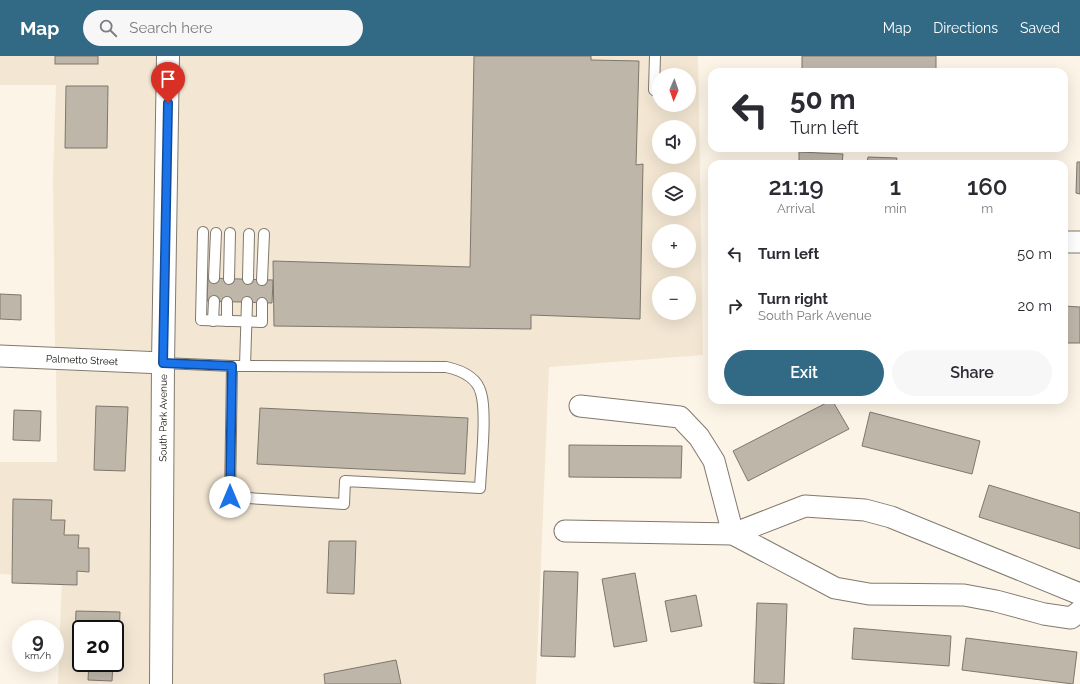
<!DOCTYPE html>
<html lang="en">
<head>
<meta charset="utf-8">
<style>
	:root { --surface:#fff; --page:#f7f7f7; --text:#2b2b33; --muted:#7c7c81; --accent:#326984 }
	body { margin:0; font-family:Raleway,sans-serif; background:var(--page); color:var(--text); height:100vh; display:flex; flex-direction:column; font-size:15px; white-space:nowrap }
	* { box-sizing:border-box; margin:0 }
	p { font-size:13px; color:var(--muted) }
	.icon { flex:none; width:22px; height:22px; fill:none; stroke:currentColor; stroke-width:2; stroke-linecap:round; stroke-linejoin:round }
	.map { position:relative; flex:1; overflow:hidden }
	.panel { position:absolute; left:708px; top:104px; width:360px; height:244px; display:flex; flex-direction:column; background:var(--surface); border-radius:12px; box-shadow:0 4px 16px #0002 }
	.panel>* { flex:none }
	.hud { position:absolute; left:708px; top:12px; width:360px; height:84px; border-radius:12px; box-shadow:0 4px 16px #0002; background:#fff; color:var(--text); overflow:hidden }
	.needle { width:26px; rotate:182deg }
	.controls { position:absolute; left:652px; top:12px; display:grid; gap:8px }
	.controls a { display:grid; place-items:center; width:44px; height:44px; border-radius:50%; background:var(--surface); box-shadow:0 4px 16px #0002; font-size:20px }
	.speed { position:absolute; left:12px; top:564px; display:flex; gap:8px; font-size:20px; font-weight:700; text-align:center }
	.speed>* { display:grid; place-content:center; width:52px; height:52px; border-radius:50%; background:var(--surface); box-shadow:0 4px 16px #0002; line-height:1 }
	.speed small { font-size:10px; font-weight:400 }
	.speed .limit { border:2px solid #111; border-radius:6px; background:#fff; color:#111 }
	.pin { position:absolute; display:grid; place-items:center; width:34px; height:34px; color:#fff; margin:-41px -17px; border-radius:50% 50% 50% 0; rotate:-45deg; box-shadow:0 0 4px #0007 }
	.pin .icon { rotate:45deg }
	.me { position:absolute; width:44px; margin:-22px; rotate:0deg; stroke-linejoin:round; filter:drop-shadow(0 0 3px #0008) }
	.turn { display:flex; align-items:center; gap:14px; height:84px; padding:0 16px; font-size:18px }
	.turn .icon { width:52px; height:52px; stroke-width:2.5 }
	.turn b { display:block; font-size:28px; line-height:34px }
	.eta { display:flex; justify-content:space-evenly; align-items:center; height:68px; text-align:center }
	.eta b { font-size:24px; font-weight:600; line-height:28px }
	.primary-button { display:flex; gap:8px; margin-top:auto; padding:8px 16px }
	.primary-button a { flex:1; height:46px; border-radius:24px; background:var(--accent); color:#fff; font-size:16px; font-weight:600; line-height:46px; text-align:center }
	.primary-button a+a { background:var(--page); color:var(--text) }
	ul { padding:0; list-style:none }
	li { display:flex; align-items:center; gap:12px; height:52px; padding:0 16px }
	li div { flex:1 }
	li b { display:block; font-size:15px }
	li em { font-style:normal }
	header { display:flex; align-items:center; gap:24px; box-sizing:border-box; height:56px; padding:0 20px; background:var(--accent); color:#fff }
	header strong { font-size:19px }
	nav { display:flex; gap:22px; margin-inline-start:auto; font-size:14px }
	.search { width:280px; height:36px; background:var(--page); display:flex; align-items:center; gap:10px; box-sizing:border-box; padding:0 14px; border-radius:22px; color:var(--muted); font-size:15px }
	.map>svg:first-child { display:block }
	.built { fill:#f3e7d3; fill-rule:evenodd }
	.building { fill:#beb6a9; stroke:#7e776b }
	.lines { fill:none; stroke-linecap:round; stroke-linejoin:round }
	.service-casing { stroke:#80796d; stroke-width:12 }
	.minor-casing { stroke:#80796d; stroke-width:23 }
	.tertiary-casing { stroke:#80796d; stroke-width:24 }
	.service { stroke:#fff; stroke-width:10 }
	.minor { stroke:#fff; stroke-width:21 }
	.tertiary { stroke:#fff; stroke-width:22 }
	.route-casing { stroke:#114b97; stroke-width:10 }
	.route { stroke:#1a73e8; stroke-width:7 }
	.labels { text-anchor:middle; stroke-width:3.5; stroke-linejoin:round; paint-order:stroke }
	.street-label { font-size:10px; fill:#15130e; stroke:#fcf4e6 }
</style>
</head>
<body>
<header>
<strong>Map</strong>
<div class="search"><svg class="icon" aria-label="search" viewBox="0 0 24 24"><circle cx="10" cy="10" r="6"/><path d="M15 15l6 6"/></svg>Search here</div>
<nav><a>Map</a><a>Directions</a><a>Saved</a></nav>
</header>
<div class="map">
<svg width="1080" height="628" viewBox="0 0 1080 628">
	<rect width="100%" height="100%" fill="#fcf4e6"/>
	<g class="built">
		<path d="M0,0h159l-6,295 -98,-4 -2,-170 3,-92h-56z"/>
		<path d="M179,0h519l5,299 -154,12 -13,317h-365l2,-321zM659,19h30v30h-30zM659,71h30v30h-30zM659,123h30v30h-30zM659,175h30v30h-30zM659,227h30v30h-30z"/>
		<path d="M56,314l97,4 -2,310h-93l4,-106 -62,-4v-112h57zM81,573h34v34h-34z"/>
	</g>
	<g class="building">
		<rect x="55" y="0" width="43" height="8"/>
		<path d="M474,0h117v4l48,1 -3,104 7,-1 -3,155 -109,-4v14l-257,-3 -1,-65 197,6z"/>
		<rect x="802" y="0" width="134" height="16"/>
		<path d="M66,30h42l-1,62h-42z"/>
		<path d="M799,96l44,2 -1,10h-43z"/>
		<path d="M868,101l29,1 -1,6h-29z"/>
		<path d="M1007,106l34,1v1h-34z"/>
		<path d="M1077,106h3v32l-4,-1z"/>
		<path d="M208,222l65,2 -1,23 -65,-2z"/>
		<path d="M0,238l21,1v25l-21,-1z"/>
		<path d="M1064,250l16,1v36h-16z"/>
		<path d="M832,344l17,29 -101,52 -15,-30z"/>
		<path d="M96,350l32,1 -3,64 -31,-1z"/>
		<path d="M260,352l208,10 -3,56 -208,-10z"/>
		<path d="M14,354l27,1 -1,30 -27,-1z"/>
		<path d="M870,356l110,29 -8,33 -110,-28z"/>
		<path d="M569,389l113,1 -1,32 -112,-1z"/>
		<path d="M989,429l91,28v36l-101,-32z"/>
		<path d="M13,443l39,1 -1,20h14l-1,15h15l-1,13h11v24l-12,-1v14l-65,-2z"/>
		<path d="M329,485h27l-2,53 -27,-1z"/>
		<path d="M544,515l34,1 -3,85 -34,-1z"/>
		<path d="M635,517l12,68 -33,6 -12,-68z"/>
		<path d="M696,539l6,31 -31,6 -6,-31z"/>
		<path d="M757,547l30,1 -3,80 -30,-1z"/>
		<path d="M76,555l44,1 -1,28h-4v-11h-34v9h-6z"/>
		<path d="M854,572l97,8 -2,30 -97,-7z"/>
		<path d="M966,582l111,14 -4,32 -111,-14z"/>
		<path d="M396,604l5,24h-76l-1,-10z"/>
		<path d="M89,607h24l-1,18 -24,-1z"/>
	</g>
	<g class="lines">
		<g class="service-casing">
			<g id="service">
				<path d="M654,34l1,-34"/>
				<path d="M203,176l-2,88 61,2v-19"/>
				<path d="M214,222l2,-45"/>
				<path d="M229,223l1,-46"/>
				<path d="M248,223l1,-45"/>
				<path d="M262,224l2,-46"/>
				<path d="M213,265l1,-20"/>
				<path d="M227,265v-19"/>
				<path d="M163,307l69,3 214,1c14,3 31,10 35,26 6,20 0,72 -1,95l-135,-7 -1,23 -114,-7 2,-131"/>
				<path d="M245,310l2,-64"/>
			</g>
		</g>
		<g class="minor-casing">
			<g id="minor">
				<path d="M1064,186h16"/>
				<path id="s1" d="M0,300l163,7"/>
				<path d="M580,350l100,11 19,20 15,24 19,73 102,54 34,6 95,1 32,6 48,13 27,4 9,-7"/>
				<path d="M565,475l168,3 72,-28 60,4 26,7 189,77"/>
			</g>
		</g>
		<g class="tertiary-casing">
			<g id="tertiary">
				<path id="s2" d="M161,628l2,-321 5,-307"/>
			</g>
		</g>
		<use href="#service" class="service"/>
		<use href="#minor" class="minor"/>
		<use href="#tertiary" class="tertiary"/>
	</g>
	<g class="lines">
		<g class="route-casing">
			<path id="route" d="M168,47l-5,260 69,3 -2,131"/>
		</g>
		<use href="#route" class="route"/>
	</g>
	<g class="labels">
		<g class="street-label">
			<text dy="4" stroke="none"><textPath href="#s1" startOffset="82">Palmetto Street</textPath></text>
			<text dy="4" stroke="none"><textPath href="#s2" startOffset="266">South Park Avenue</textPath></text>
		</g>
	</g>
</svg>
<div class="controls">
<a><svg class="needle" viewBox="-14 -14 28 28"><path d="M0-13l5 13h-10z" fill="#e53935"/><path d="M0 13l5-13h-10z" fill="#7c7c81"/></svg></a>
<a><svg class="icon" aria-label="sound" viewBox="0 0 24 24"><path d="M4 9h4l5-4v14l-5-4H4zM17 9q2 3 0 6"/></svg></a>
<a><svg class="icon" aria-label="layers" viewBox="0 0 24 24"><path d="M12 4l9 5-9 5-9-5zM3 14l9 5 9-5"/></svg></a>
<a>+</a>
<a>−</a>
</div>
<div class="speed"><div>9<small>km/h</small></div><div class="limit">20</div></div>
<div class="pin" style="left:168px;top:47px;background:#d93025"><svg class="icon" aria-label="arrive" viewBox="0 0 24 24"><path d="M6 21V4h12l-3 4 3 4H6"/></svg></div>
<svg class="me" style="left:230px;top:441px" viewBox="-20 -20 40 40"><circle r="19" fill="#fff"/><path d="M0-13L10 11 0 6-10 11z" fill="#1a73e8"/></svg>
<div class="hud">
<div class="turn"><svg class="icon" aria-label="left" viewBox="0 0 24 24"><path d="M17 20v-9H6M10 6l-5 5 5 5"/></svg><div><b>50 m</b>Turn left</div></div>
</div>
<section class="panel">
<div class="eta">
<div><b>21:19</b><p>Arrival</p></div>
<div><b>1</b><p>min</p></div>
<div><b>160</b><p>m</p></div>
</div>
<ul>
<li><svg class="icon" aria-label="left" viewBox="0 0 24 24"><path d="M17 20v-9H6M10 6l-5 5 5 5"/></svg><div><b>Turn left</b></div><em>50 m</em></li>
<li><svg class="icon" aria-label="right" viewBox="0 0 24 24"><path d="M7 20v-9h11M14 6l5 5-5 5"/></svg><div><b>Turn right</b><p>South Park Avenue</p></div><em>20 m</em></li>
</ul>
<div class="primary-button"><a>Exit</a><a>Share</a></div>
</section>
</div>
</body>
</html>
